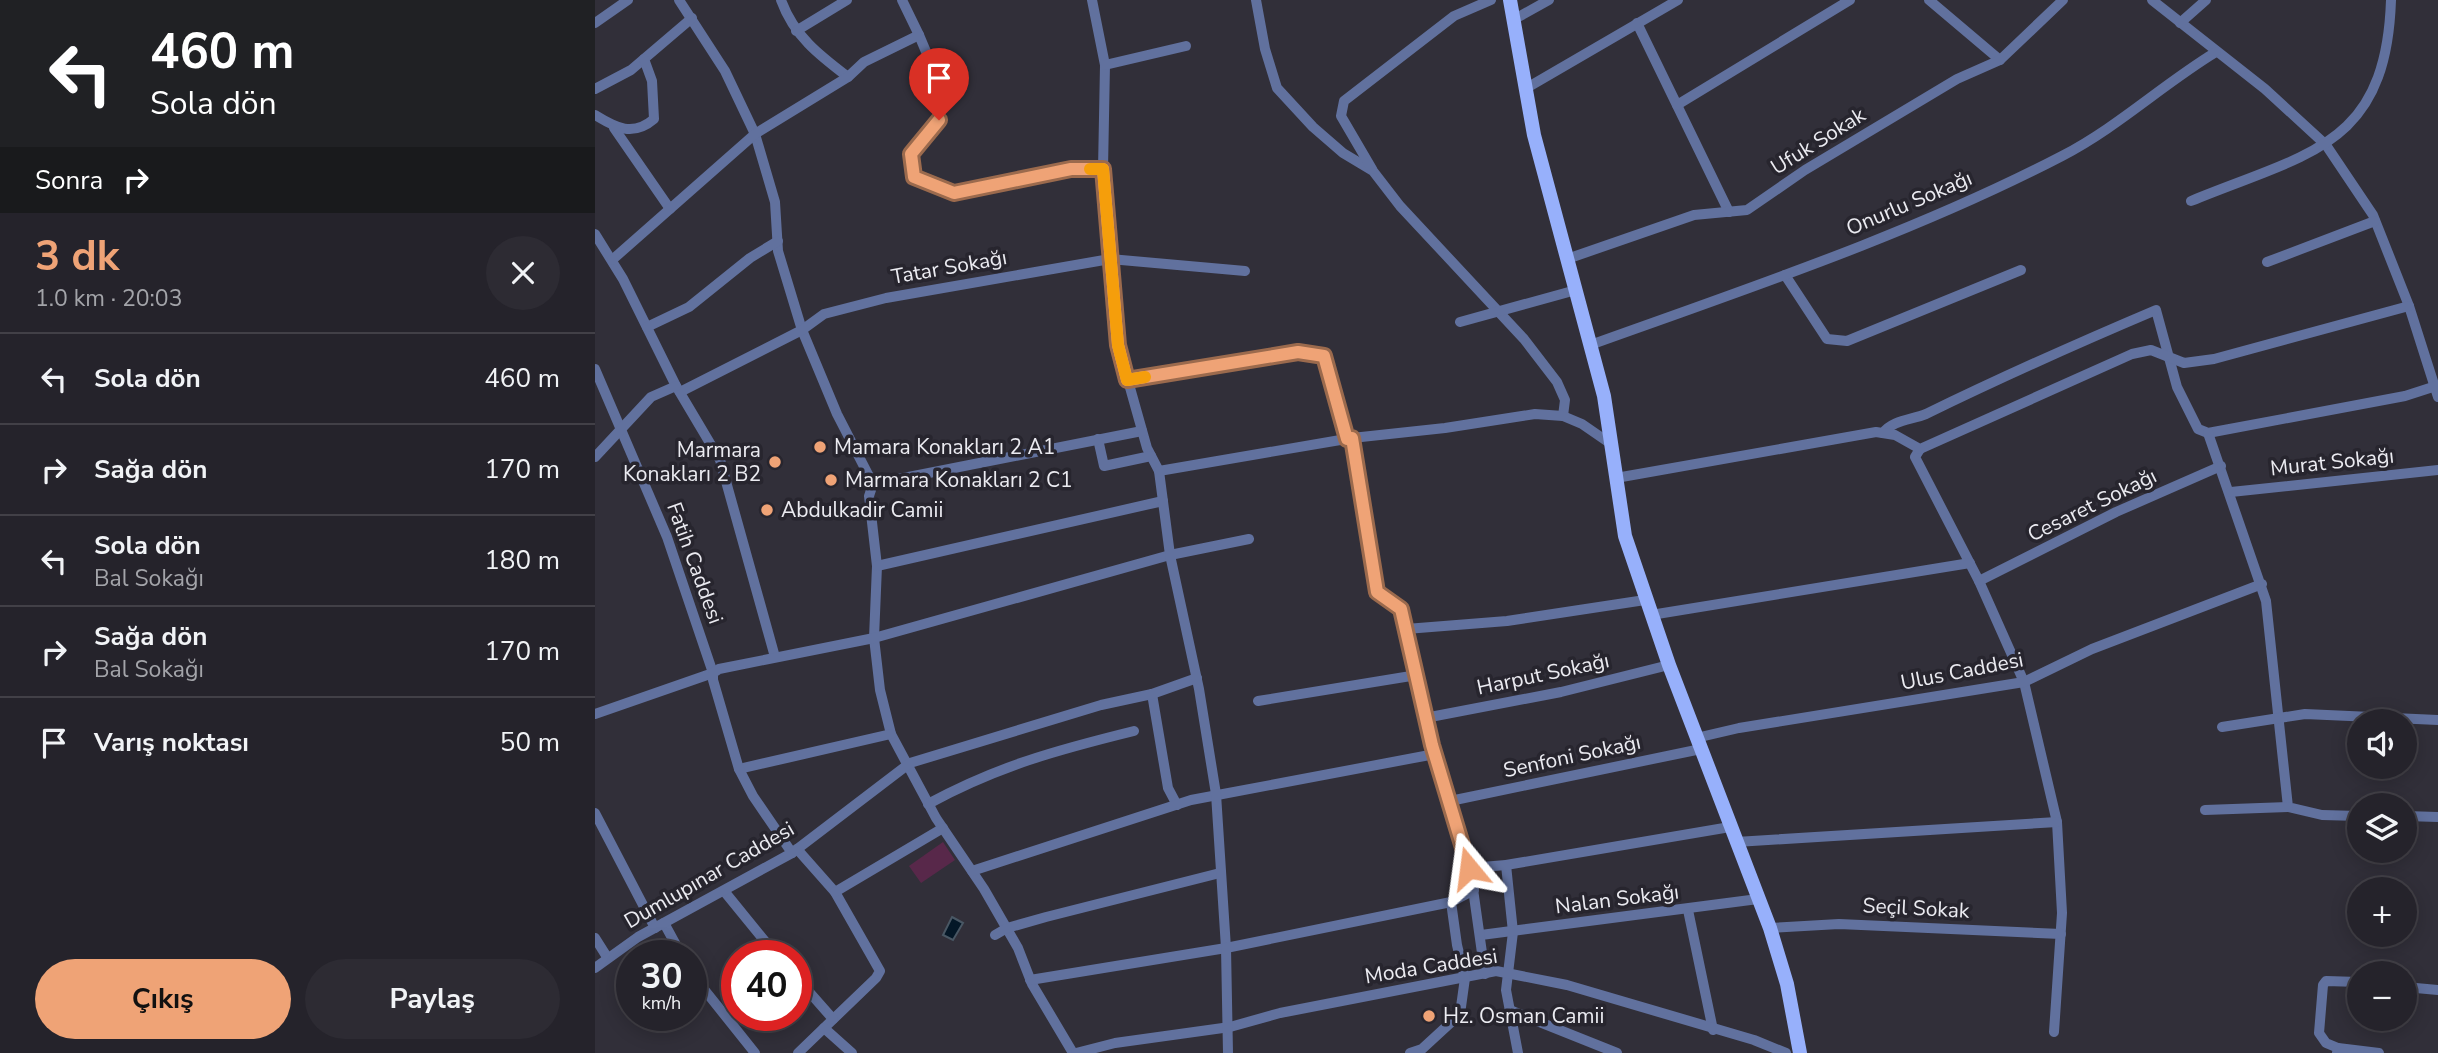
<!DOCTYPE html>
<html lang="tr">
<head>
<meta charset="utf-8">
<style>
	:root { --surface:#25232b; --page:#2d2b33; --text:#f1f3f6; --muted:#a3a4a9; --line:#424047; --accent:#efa376 }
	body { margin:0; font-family:"Nunito Sans",sans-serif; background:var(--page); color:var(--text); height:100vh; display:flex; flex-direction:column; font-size:26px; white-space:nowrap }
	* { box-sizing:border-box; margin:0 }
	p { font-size:23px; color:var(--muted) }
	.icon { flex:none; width:38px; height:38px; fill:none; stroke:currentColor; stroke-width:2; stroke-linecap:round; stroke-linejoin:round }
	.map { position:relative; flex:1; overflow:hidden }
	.panel { display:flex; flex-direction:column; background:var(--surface); width:595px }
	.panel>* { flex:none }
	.banner { background:#202124; color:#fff; overflow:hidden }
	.buttons { position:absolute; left:1752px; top:709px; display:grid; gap:14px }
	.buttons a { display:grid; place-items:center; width:70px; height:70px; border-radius:50%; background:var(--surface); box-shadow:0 4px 18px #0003,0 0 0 2px var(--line); font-size:35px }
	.speed { position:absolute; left:21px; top:940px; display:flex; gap:14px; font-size:35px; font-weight:700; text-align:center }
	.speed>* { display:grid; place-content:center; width:91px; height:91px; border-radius:50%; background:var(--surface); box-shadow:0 4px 18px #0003,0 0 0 2px var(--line); line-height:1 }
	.speed small { font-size:18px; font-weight:400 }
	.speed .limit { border:10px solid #d22; background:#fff; color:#111 }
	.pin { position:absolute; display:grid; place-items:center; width:60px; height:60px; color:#fff; margin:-72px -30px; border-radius:50% 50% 50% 0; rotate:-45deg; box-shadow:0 0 7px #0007 }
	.pin .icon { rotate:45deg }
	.me { position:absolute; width:77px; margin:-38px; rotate:344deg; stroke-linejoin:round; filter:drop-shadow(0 0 5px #0008) }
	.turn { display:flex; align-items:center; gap:24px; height:147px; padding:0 35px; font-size:32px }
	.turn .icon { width:91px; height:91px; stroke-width:2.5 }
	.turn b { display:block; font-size:49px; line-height:60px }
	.then { display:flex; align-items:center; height:66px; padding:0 35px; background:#0003; gap:14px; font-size:26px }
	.round { display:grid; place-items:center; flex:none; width:74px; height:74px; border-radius:37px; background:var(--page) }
	.summary { display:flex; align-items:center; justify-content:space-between; height:119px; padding:0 35px }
	h1 { font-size:42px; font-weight:700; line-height:52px; color:var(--accent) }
	.cta { display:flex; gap:14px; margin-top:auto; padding:14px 35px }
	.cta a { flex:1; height:80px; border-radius:42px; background:var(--accent); color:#111; font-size:28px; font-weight:700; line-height:80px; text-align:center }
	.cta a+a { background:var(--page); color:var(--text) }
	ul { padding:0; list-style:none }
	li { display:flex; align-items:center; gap:21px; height:91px; padding:0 35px; border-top:2px solid var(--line) }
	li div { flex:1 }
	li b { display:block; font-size:26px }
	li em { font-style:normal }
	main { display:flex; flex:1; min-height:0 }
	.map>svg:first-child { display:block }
	.green { fill:#58284a }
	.water { fill:#041727; stroke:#495764; stroke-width:2 }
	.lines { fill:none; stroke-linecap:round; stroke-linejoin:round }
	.minor { stroke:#61719e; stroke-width:10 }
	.major { stroke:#97b0fb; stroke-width:14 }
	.route-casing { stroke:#9b6a4d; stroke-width:18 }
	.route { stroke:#efa376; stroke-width:12 }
	.slow { stroke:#f59e0b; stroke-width:12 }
	.poi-dot { fill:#efa376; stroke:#27252e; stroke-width:2.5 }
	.labels { text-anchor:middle; stroke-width:7; stroke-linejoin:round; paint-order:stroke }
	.street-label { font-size:21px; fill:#ebebf1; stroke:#27252e }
	.poi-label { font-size:21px; fill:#ebebf1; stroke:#27252e; text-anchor:start }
</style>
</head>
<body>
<main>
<section class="panel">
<div class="banner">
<div class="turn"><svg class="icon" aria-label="left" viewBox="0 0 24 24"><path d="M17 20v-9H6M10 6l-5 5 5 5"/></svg><div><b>460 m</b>Sola dön</div></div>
<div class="then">Sonra<svg class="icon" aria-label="right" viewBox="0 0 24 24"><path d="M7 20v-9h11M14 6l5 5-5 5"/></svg></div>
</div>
<div class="summary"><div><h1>3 dk</h1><p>1.0 km · 20:03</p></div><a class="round"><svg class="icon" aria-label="close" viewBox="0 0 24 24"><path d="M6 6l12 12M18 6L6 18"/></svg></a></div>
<ul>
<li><svg class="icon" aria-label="left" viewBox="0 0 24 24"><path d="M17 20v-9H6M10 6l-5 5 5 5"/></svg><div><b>Sola dön</b></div><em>460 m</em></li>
<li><svg class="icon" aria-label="right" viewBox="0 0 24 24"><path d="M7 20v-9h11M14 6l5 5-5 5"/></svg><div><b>Sağa dön</b></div><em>170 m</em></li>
<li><svg class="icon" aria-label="left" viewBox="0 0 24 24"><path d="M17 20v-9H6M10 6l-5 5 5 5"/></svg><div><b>Sola dön</b><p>Bal Sokağı</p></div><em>180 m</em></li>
<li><svg class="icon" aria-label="right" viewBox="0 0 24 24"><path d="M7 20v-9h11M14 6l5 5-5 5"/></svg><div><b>Sağa dön</b><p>Bal Sokağı</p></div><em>170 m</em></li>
<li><svg class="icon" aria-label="arrive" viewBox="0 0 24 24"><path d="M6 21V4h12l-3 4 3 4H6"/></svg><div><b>Varış noktası</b></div><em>50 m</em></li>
</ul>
<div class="cta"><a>Çıkış</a><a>Paylaş</a></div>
</section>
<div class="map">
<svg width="1843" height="1053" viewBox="0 0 1843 1053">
	<rect width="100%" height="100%" fill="#312f39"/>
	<path class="green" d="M348,842l12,18 -34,23 -12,-17z"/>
	<path class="water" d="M357,917l11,6 -10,17 -10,-5z"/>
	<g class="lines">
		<g class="minor">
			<path d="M84,0l46,71 30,63 20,68 3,49 24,79 35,84 36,70"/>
			<path d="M186,0c13,36 38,55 67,77"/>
			<path d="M497,0l13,65 -2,104 15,176 29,103 12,23"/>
			<path d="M661,0l9,49 12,39 36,39 30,26 30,18 27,35 124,133 33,43 8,18 -2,16"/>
			<path d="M1334,0l71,60"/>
			<path d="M1557,0l113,89 61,56 47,70 36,91 29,91"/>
			<path d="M918,20l36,-20"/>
			<path d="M0,23l33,-23"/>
			<path d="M1042,23l92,189"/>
			<path d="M1585,23l26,-23"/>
			<path d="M201,31l51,-31"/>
			<path d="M324,35l21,50 -1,35 -28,34 3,24 41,15 116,-24h32"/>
			<path d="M510,65l81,-19"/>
			<path d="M0,89l36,-19 61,-52"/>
			<path d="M930,89l153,-89"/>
			<path d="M1082,105l173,-105"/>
			<path d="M0,115c21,13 38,22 59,4l-2,-38 -8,-22"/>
			<path d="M19,128l56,81"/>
			<path d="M777,169l-31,-53 3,-15 110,-85 37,-16"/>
			<path d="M1596,201c116,-48 195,-53 200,-201"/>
			<path d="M0,234l28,45 53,107 44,74 55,197"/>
			<path d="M972,259l127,-44 53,-5 58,-40 152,-91 43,-19 63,-60"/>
			<path d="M17,260l143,-126 93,-57 16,-15 55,-27 -17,-35"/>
			<path d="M1672,262l108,-41"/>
			<path d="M1190,275l42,64 20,2 174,-71"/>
			<path d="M865,322l116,-32"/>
			<path d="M52,327l42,-20 61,-49 28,-17"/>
			<path d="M998,344c156,-56 321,-111 469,-188 56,-29 101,-72 154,-104"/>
			<path d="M0,369l72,168 46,136 -118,41"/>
			<path d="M532,380l171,-28 26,4 23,83"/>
			<path d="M85,392l122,-62 22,-16 62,-16 224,-39 135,12"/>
			<path d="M1288,433c10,-13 28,-13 43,-19 76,-37 152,-71 230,-104l21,77 21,42 10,4 197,-37 31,-10"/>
			<path d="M1613,433l58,168 22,206 34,8 37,1"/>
			<path d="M757,438l25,154 24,17 31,136 38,123"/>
			<path d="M503,439l6,27 47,-10"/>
			<path d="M1325,449l-5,8 64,124 45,101 33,140 5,91 -8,119"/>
			<path d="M0,457l56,-60 25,-11"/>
			<path d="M1021,478l260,-46 19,3 25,14 212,-95 19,-4 33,13 30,-4 195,-53"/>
			<path d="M278,484l-4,12 8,70 -3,72 6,52 11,44 45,84 48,71 34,59 14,36 41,69"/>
			<path d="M278,484l269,-53"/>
			<path d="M1636,492l207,-22"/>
			<path d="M282,566l286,-65"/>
			<path d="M1384,581l137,-69 105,-46"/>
			<path d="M1056,615l319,-52"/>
			<path d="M811,629l101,-8 138,-21"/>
			<path d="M557,694l16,94 9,17"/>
			<path d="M663,701l159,-26"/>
			<path d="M830,718l136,-26 108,-27"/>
			<path d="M1627,727l83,-13 133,6"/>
			<path d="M1101,738l43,-10 285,-46 68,-33 170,-65"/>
			<path d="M144,769l152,-35"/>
			<path d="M855,801l251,-52"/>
			<path d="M333,804c70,-38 129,-54 206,-73"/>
			<path d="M1610,810l83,-3"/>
			<path d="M0,813l60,115"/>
			<path d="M1810,816l33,1"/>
			<path d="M1141,842l321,-20"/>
			<path d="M202,849l38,43 45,79 -4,7 -78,75"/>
			<path d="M197,853l-39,-57 -14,-27 -26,-89v-7l6,-4 155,-31 296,-83 -11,-84 193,-33 93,-10 90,-14 28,2 19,8 29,20"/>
			<path d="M911,865l7,67 -7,58 12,63"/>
			<path d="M377,871l219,-71 244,-46"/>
			<path d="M129,891l53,65"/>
			<path d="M240,892l108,-64"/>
			<path d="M1093,910l25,120"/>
			<path d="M69,923l18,33"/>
			<path d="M1175,928l69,-4 222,10"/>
			<path d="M400,935l12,-7 39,-11 174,-44"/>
			<path d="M886,935l277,-36"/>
			<path d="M0,938l12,19"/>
			<path d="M0,968l43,-31 154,-84 118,-90 191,-58 51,-11 45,-16"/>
			<path d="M96,973l64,80"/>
			<path d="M890,974l-15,-106 36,-3 224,-38"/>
			<path d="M201,977l37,42"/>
			<path d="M435,980l196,-32 -10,-154 -17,-105 -29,-134 79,-16"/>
			<path d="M1810,987l33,3"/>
			<path d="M917,1011l105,42"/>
			<path d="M229,1028l28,25"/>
			<path d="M1743,1048l-12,-5 -7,-10 4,-48 3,-4 33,1"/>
			<path d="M481,1053l39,-10 115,-16 50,-14 216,-42 71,14 187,55 32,13"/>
			<path d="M633,1053l-2,-105 225,-46 23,-12"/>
			<path d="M815,1053l12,-4 38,-35 5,-36 -8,-33 -6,-43"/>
			<path d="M1742,1053l1,-5 41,5"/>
		</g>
		<path class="major" d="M915,0l24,135 70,261 21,140 44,129 101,263 17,56 13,69"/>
	</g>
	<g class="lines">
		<g class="route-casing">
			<path id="route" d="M344,120l-28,34 3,23 40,16 117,-24h32l15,176 9,35 171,-28 26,4 23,83 5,-1 25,154 24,17 31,136 37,123"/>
		</g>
		<use href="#route" class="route"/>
		<path class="slow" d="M495,169h13l15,176 9,35 18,-3"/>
	</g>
	<g class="poi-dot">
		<circle cx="225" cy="447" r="7"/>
		<circle cx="180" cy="462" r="7"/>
		<circle cx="236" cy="480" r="7"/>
		<circle cx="172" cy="510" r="7"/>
		<circle cx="834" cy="1016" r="7"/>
	</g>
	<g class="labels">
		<g class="street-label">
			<text transform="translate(1223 141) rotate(-32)" y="7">Ufuk Sokak</text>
			<text transform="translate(1314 203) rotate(-23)" y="7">Onurlu Sokağı</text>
			<text transform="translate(354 267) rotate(-10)" y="7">Tatar Sokağı</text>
			<text transform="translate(1737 462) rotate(-6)" y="7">Murat Sokağı</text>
			<text transform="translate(1497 505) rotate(-26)" y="7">Cesaret Sokağı</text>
			<text transform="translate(100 563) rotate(70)" y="7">Fatih Caddesi</text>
			<text transform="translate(1367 671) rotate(-11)" y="7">Ulus Caddesi</text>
			<text transform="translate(948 674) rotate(-12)" y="7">Harput Sokağı</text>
			<text transform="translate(977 756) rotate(-12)" y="7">Senfoni Sokağı</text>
			<text transform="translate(114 875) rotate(-30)" y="7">Dumlupınar Caddesi</text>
			<text transform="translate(1022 899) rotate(-7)" y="7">Nalan Sokağı</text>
			<text transform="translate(1321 908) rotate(3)" y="7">Seçil Sokak</text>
			<text transform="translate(836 966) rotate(-9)" y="7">Moda Caddesi</text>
		</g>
		<g class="poi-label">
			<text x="239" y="454">Mamara Konakları 2 A1</text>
			<text x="166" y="457" text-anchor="end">Marmara<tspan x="166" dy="24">Konakları 2 B2</tspan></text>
			<text x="250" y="487">Marmara Konakları 2 C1</text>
			<text x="186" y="517">Abdulkadir Camii</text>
			<text x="848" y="1023">Hz. Osman Camii</text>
		</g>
	</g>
</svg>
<div class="buttons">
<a><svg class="icon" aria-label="sound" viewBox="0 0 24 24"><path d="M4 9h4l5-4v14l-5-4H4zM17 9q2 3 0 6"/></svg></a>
<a><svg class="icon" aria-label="layers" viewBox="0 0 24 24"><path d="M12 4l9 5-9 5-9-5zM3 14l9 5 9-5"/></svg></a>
<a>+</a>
<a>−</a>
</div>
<div class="speed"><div>30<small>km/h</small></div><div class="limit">40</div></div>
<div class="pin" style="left:344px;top:120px;background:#d93025"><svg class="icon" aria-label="arrive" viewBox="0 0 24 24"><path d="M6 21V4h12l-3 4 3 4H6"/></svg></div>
<svg class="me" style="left:874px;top:868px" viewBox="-20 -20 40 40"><path d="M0-17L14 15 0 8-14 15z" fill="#efa376" stroke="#fff" stroke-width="4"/></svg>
</div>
</main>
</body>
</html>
